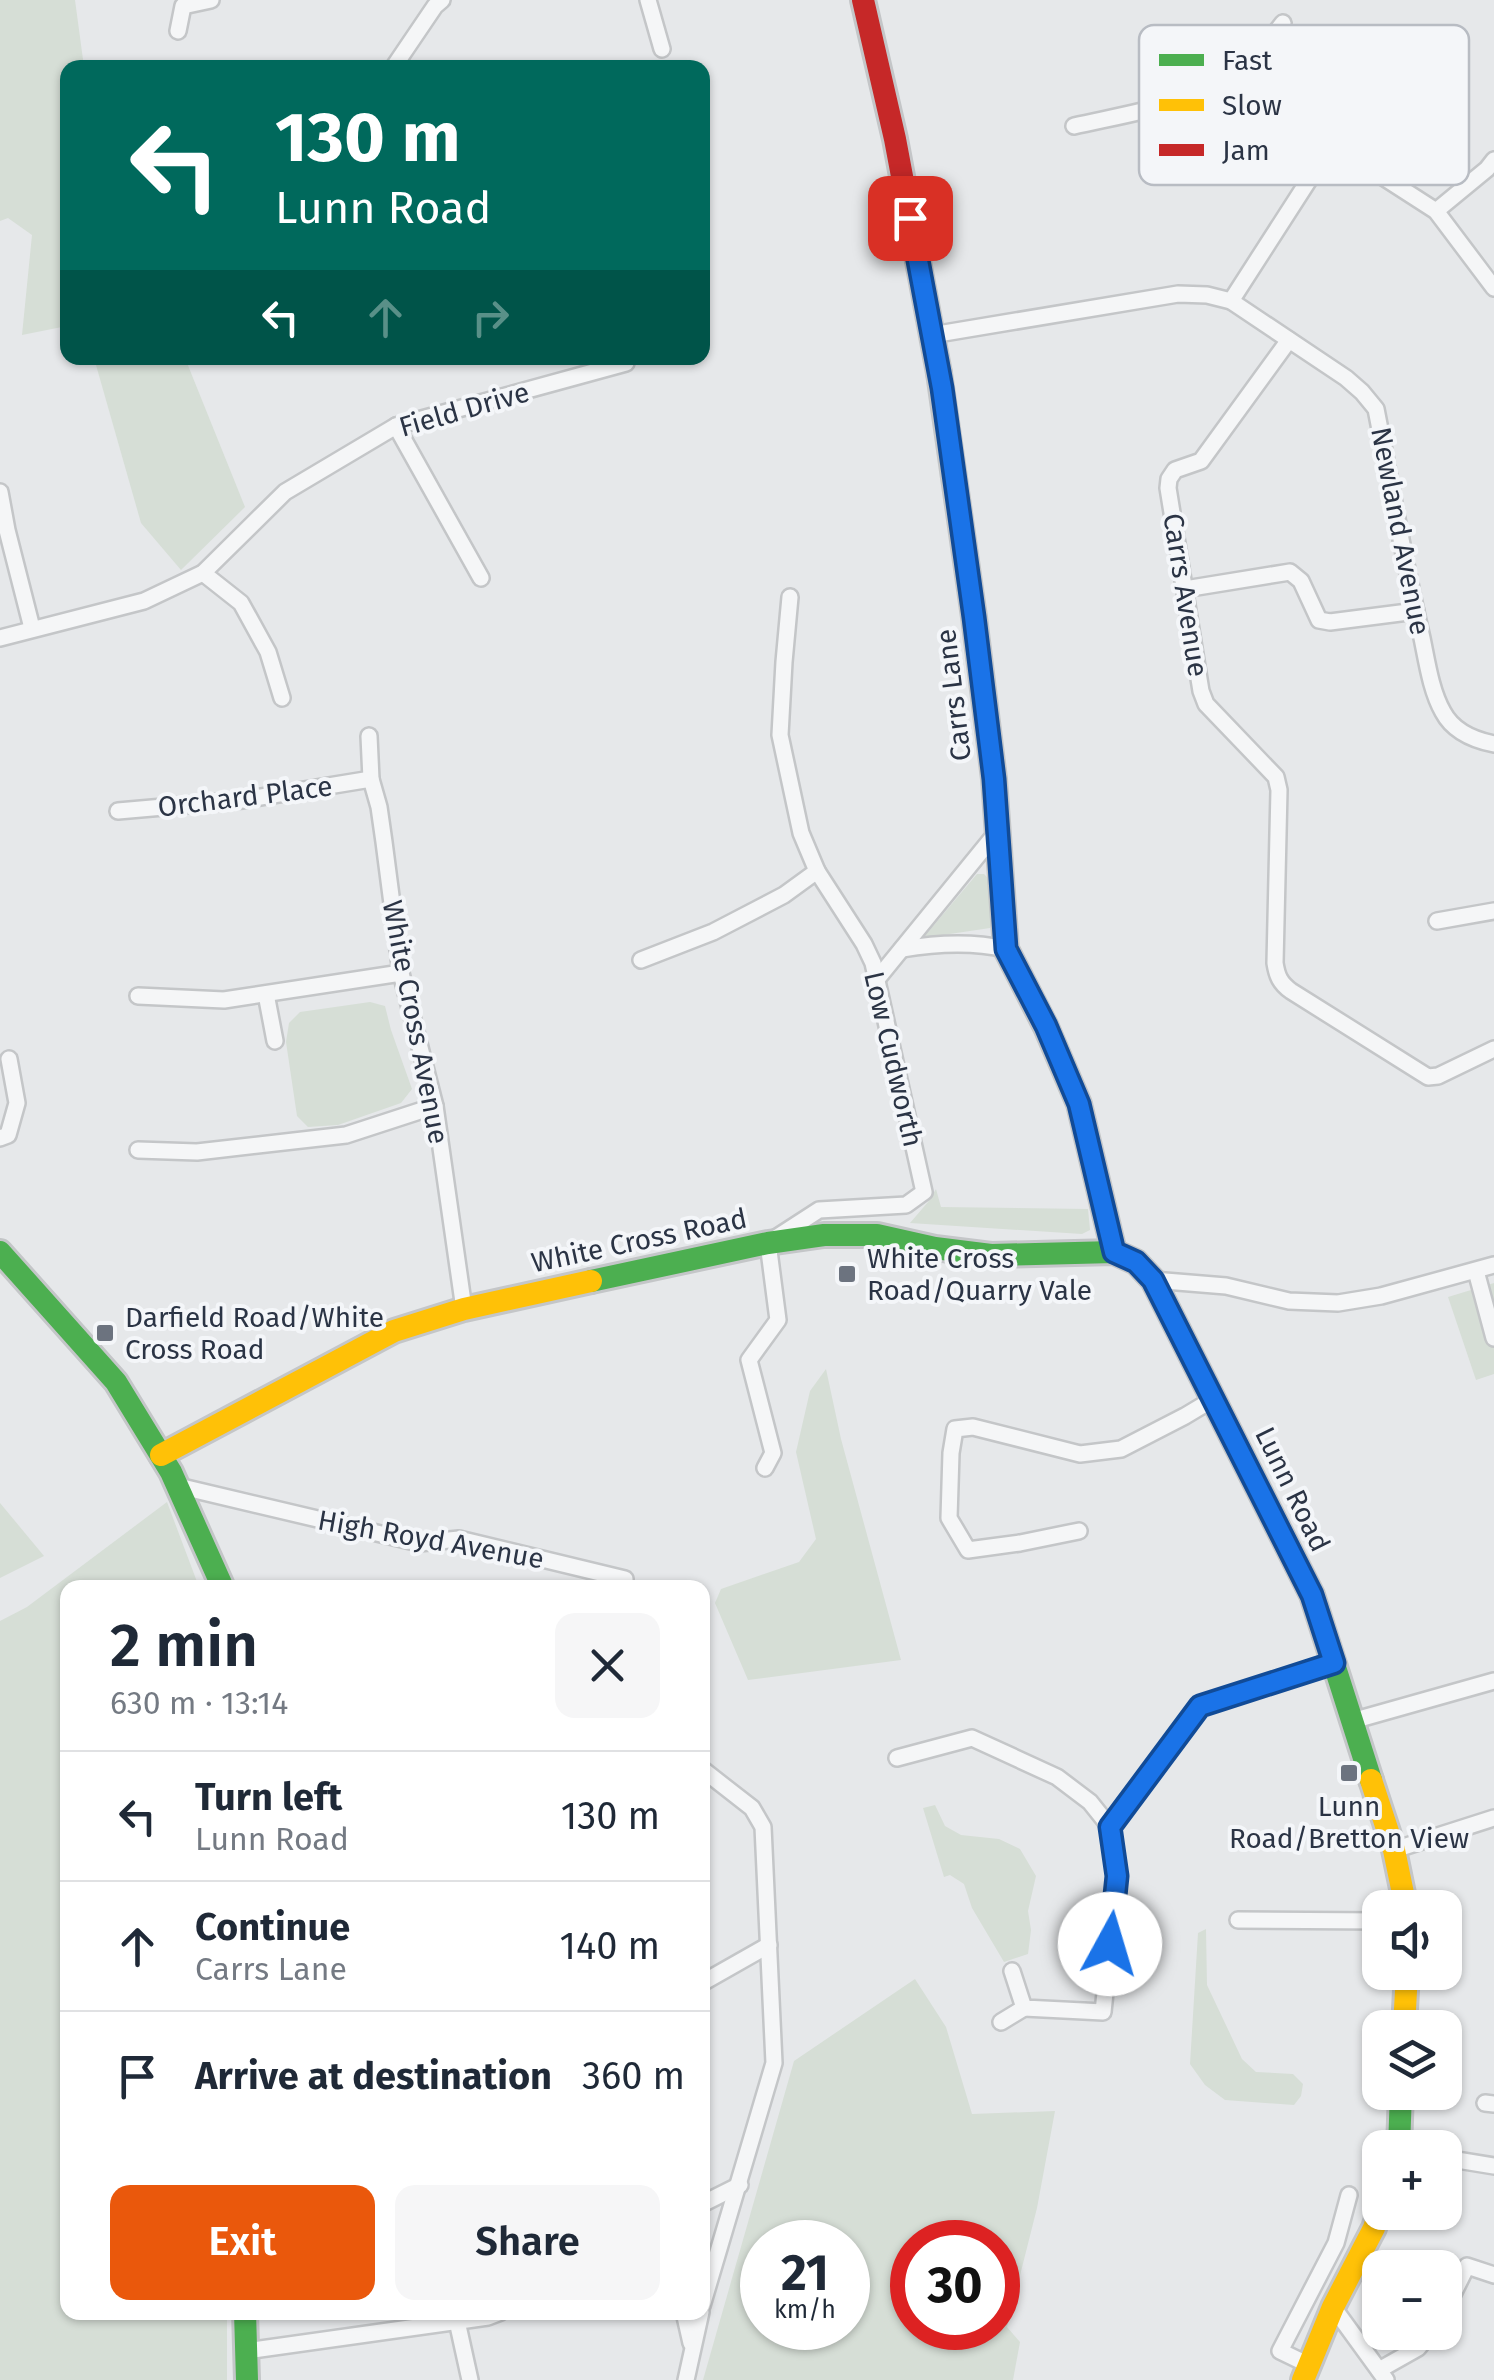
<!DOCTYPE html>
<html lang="en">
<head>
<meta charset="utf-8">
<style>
	:root { --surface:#fff; --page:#f6f6f7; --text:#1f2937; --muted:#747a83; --line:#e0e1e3; --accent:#ea580c }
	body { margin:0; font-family:"Fira Sans",sans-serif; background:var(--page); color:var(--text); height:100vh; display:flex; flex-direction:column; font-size:38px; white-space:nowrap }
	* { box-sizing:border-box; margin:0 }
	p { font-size:32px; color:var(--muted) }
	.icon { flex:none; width:55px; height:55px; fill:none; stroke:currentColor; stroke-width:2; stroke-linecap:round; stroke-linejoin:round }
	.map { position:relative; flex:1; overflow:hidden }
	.panel { position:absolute; left:60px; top:1580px; width:650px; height:740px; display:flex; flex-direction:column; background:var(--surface); border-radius:20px; box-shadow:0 2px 8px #0004 }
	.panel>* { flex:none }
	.top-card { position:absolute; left:60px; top:60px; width:650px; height:305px; border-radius:20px; box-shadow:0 2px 8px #0004; background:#00695c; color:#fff; overflow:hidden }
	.tools { position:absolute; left:1362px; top:1890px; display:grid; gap:20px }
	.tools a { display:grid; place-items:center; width:100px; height:100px; border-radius:20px; background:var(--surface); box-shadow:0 2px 8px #0004; font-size:50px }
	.speed { position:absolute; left:740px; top:2220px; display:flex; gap:20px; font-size:50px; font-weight:700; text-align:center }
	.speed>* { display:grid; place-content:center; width:130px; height:130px; border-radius:50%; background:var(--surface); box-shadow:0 2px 8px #0004; line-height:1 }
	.speed small { font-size:25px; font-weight:400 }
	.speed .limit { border:15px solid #d22; background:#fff; color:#111 }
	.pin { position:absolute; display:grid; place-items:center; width:85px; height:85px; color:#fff; margin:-42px; border-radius:20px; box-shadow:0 5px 15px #0006 }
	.me { position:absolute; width:110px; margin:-55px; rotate:6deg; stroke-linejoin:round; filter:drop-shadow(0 0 8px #0008) }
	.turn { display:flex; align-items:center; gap:35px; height:210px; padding:0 50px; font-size:45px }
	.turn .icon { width:130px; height:130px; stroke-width:2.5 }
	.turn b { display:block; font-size:70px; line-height:85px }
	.lanes { display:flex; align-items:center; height:95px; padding:0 50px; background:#0003; justify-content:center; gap:50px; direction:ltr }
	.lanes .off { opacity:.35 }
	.round { display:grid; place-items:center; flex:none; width:105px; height:105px; border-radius:20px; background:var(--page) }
	.headline { display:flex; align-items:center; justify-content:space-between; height:170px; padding:0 50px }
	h1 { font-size:60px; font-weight:600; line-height:75px }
	.action { display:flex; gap:20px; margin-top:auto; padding:20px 50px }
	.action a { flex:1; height:115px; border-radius:20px; background:var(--accent); color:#fff; font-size:40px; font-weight:600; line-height:115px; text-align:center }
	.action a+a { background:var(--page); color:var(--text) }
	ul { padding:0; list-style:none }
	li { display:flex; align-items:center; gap:30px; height:130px; padding:0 50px; border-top:2px solid var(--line) }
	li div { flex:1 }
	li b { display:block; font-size:38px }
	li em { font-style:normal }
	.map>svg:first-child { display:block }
	.green { fill:#d6ded6; fill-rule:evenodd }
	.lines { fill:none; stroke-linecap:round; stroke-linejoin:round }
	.street-casing { stroke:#c4c6c8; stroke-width:20 }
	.fast-casing { stroke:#c4c6c8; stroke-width:28 }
	.slow-casing { stroke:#c4c6c8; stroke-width:28 }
	.jam-casing { stroke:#c4c6c8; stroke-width:28 }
	.street { stroke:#f5f6f7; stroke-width:15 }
	.fast { stroke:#4caf50; stroke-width:22 }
	.slow { stroke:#ffc107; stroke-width:22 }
	.jam { stroke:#c62828; stroke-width:22 }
	.route-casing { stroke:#114b97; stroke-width:25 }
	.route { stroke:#1a73e8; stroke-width:18 }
	.poi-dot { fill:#6c737f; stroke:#f4f6f9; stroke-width:4 }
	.labels { text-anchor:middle; stroke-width:8; stroke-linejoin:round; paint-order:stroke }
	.street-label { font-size:28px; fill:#2b3445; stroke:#f4f6f9 }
	.poi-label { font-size:28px; fill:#2b3445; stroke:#f4f6f9; text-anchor:start }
	.key { fill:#f4f6f9; stroke:#b8bcc3; stroke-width:2.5 }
	.key-label { font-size:28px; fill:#2b3445 }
</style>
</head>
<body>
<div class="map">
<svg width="1494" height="2380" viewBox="0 0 1494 2380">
	<rect width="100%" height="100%" fill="#e6e8ea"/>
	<g class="green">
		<path d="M0,0h75l9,67 -16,1 -1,258 -45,9 10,-100 -24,-17 -8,3z"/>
		<path d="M94,358h91l60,149 -64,63 -40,-47z"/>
		<path d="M977,874h7c11,10 13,41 6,54l-67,10z"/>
		<path d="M370,1002l15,4 6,24 21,59 -11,14 -63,22 -30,2 -11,-11 -11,-74 3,-19 11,-11z"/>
		<path d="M936,1189l5,18 147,2 2,21 -8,4 -172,-11 18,-21z"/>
		<path d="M1494,1283v91l-18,6 -28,-83z"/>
		<path d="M826,1369l15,70 60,221 -153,20 -33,-77 6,-14 78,-27 17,-23 -20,-87 14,-61z"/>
		<path d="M167,1502l32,85 -131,1v724l159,1v67h-227v-759l27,-14z"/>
		<path d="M0,1503l44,53 -44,22z"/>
		<path d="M935,1805l10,21 16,9 38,4 21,10 16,27 -8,35 3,19 -3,24 -24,8 -32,-54 -8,-24 -14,-9 -6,2 -21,-69z"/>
		<path d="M1206,1929l1,56 35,74 14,13 37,2 10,10 -2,12 -7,9 -69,-5 -20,-15 -15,-21 8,-131z"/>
		<path d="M915,1979l31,48 26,87 83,-3 -18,97 -30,119 13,15 -7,38h-310l91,-319zM762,2242h86v86h-86zM998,2242v86h-86v-86z"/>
	</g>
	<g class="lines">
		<g class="street-casing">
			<g id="street">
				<path d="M648,0l14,49"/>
				<path d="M178,31l5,-25 28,-6"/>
				<path d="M393,68l42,-62 7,-6"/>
				<path d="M1239,73l93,71 104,67 58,77"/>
				<path d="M1074,126c52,-12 125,-22 169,-56 16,-12 28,-32 40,-47"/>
				<path d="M1436,211l51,-42 7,-9"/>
				<path d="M1231,301l101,-157"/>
				<path d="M932,335l246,-41 29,1 24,6 115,77 16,14 14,17c15,76 28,153 46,229 5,24 9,53 21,74 10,19 31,28 51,32"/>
				<path d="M1289,340l-88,121 -26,9 -6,9 -1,9 33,203 5,13 70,73 3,13 -4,173c2,13 5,20 16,28l137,86 10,-1 56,-27"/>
				<path d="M396,426l85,152"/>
				<path d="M0,492l7,38 25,98"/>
				<path d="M203,573l38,30 27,49 14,46"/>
				<path d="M1185,589l105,-17 11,9 18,39 11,2 86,-11"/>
				<path d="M0,638l144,-37 59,-28 82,-81 111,-66 230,-63"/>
				<path d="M369,736l2,43 8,28 5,35 17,131 34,133 29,203"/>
				<path d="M118,811l125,-11 128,-21"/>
				<path d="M1437,921l57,-10"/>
				<path d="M902,949c35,-6 69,-8 104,0"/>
				<path d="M641,960l72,-28 71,-37 33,-24"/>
				<path d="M878,978l119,-146"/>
				<path d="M266,994l9,47"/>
				<path d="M138,996l86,4 177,-27"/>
				<path d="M0,1138l8,-3 9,-32 -8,-44"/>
				<path d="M138,1150l59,2 149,-17 89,-29"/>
				<path d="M1476,1271l18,67"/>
				<path d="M1153,1280l73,6 63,15 49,2 43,-7 113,-31"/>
				<path d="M765,1468l8,-15 -24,-93 29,-40 -10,-77 51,-33 87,-5 18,-13 -51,-229 -9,-19 -47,-73 -16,-38 -21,-98 4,-73 6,-65"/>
				<path d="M178,1486l241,57 40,-4 166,40"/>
				<path d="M1079,1531l-59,12 -52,7 -19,-32 2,-65 4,-24 18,-2 107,27 41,-5 64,-33 30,-18"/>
				<path d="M1352,1721l142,-40"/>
				<path d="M897,1758l75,-20 85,39 33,25 20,25"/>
				<path d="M702,1769l50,39 11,19 11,236 -72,243"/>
				<path d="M1394,1850l100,-32"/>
				<path d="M1238,1920l142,1"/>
				<path d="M1012,1971l12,37 79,4 14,-136 -7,-49 89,-121 135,-43"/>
				<path d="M702,1983l67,-38"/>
				<path d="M1001,2022l23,-14"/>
				<path d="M1485,2103l9,1"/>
				<path d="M1445,2158l49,8"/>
				<path d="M702,2204l38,-19"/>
				<path d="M1333,2307l53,73"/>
				<path d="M1445,2310l22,-44 27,9"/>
				<path d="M455,2312l15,68"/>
				<path d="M684,2312l7,31"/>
				<path d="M246,2351l242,-34 13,-5"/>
				<path d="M1309,2365l-29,-14 56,-108 13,-48"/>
				<path d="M1379,2370l39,-22 13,-16"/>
				<path d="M686,2380l15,-68"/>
			</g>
		</g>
		<g class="fast-casing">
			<g id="fast">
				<path d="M939,373l35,244 20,162 12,170 40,78 33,77 35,148"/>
				<path d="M0,1252l116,130 55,90 52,116"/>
				<path d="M591,1281l177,-38 56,-8h53l58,13 56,7 123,-3 22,10 17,18 159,315 59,185"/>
				<path d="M1399,2148l2,-56"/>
				<path d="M245,2312l2,68"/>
			</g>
		</g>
		<g class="slow-casing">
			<g id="slow">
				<path d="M161,1455l233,-124 70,-22 127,-28"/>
				<path d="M1371,1780l23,70 12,58"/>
				<path d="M1404,2028l3,-56"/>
				<path d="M1303,2380l30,-73 41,-79 6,-19"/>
			</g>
		</g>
		<g class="jam-casing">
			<path id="jam" d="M863,0l32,139 44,234"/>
		</g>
		<use href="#street" class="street"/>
		<use href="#fast" class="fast"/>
		<use href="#slow" class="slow"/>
		<use href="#jam" class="jam"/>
	</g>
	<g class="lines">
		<g class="route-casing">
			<path id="route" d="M910,218l32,170 32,229 20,162 12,170 40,77 33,78 35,148 22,10 17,18 159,315 22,68 -134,43 -90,121 7,49 -7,68"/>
		</g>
		<use href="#route" class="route"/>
	</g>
	<g class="poi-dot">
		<rect x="837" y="1264" width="20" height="20" rx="5"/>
		<rect x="95" y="1323" width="20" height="20" rx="5"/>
		<rect x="1339" y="1763" width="20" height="20" rx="5"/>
	</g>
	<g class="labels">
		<g class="street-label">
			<text transform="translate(464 409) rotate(-16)" y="10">Field Drive</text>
			<text transform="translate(1401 531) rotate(79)" y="10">Newland Avenue</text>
			<text transform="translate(1186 595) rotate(81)" y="10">Carrs Avenue</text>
			<text transform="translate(953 695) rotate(-97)" y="10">Carrs Lane</text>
			<text transform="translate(245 796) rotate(-7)" y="10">Orchard Place</text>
			<text transform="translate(416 1022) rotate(79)" y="10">White Cross Avenue</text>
			<text transform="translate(894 1059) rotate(77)" y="10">Low Cudworth</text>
			<text transform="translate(639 1240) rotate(-12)" y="10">White Cross Road</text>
			<text transform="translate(1293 1489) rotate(64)" y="10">Lunn Road</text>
			<text transform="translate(431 1539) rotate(10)" y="10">High Royd Avenue</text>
		</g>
		<g class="poi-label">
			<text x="867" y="1268">White Cross<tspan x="867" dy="32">Road/Quarry Vale</tspan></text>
			<text x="125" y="1327">Darfield Road/White<tspan x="125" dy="32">Cross Road</tspan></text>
			<text x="1349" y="1816" text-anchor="middle">Lunn<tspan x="1349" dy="32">Road/Bretton View</tspan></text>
		</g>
	</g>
	<rect x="1139" y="25" width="330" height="160" rx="15" class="key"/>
	<rect x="1159" y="54" width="45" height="12" fill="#4caf50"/>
	<rect x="1159" y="99" width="45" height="12" fill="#ffc107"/>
	<rect x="1159" y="144" width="45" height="12" fill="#c62828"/>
	<g class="key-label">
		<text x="1222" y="70">Fast</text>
		<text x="1222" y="115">Slow</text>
		<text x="1222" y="160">Jam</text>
	</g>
</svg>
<div class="tools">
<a><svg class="icon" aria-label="sound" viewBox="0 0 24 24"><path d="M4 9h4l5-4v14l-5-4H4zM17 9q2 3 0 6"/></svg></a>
<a><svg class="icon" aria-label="layers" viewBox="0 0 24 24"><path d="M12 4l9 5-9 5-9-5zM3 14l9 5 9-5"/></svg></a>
<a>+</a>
<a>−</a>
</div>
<div class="speed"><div>21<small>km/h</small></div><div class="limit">30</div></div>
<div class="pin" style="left:910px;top:218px;background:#d93025"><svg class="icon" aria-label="arrive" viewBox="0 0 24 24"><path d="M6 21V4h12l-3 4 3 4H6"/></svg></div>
<svg class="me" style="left:1110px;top:1944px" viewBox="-20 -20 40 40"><circle r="19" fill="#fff"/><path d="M0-13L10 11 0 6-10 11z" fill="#1a73e8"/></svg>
<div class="top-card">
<div class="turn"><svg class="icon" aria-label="left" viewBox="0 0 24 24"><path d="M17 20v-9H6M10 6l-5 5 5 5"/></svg><div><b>130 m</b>Lunn Road</div></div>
<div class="lanes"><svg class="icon" aria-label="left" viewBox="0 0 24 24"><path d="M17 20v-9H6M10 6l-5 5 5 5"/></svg><svg class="icon off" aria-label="ahead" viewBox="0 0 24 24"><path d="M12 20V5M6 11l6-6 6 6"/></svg><svg class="icon off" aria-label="right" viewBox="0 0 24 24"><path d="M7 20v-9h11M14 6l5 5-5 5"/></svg></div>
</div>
<section class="panel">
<div class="headline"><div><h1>2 min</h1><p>630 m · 13:14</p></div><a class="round"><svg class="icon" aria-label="close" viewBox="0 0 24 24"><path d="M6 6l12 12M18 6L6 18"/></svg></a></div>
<ul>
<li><svg class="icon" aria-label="left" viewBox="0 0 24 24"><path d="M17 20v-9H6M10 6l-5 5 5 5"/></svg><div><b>Turn left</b><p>Lunn Road</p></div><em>130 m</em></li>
<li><svg class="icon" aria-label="ahead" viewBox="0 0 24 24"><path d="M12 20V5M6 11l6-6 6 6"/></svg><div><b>Continue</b><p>Carrs Lane</p></div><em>140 m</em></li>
<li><svg class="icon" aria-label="arrive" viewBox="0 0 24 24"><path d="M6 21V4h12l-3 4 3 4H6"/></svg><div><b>Arrive at destination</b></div><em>360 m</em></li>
</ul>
<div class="action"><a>Exit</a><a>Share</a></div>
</section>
</div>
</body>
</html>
